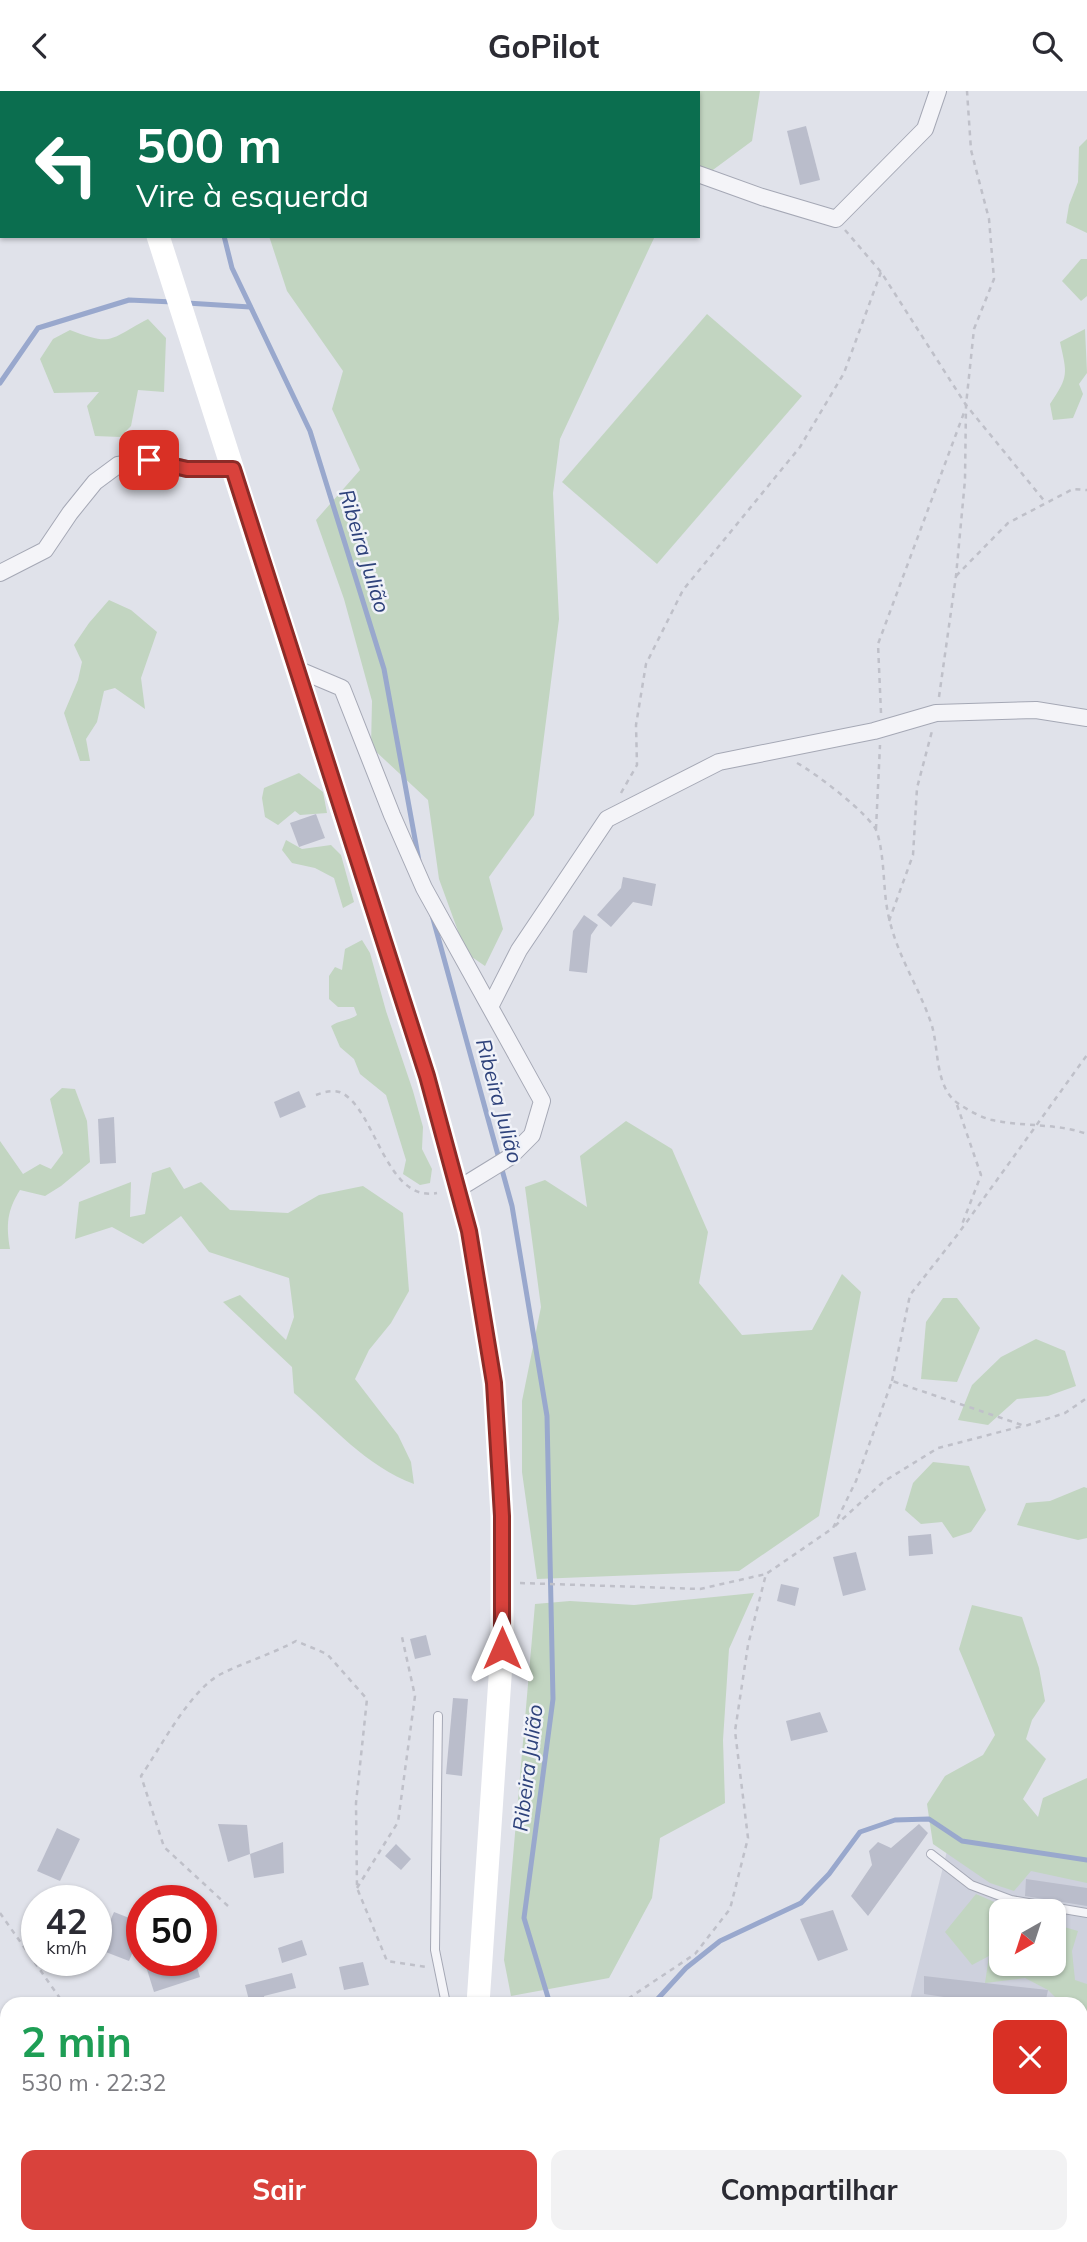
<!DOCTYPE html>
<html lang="pt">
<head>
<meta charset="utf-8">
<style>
	:root { --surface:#fff; --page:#f2f2f3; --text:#2b2b33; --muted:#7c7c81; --accent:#d9423c }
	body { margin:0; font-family:Mulish,sans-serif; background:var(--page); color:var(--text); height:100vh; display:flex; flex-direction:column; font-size:26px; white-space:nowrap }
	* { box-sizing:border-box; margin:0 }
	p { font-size:23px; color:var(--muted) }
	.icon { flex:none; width:38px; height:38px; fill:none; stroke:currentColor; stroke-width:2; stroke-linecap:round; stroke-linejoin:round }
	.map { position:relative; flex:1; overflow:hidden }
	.details { position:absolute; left:0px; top:1906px; width:1088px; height:247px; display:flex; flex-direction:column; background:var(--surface); border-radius:21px 21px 0 0; box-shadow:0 2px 5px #0004 }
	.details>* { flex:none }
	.top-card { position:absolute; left:0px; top:0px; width:700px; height:147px; box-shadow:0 2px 5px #0004; background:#0b6e4f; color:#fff; overflow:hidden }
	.needle { width:46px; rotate:219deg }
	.controls { position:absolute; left:989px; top:1808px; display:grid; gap:14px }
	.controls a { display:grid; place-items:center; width:77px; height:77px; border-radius:14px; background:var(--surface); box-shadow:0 2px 5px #0004; font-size:35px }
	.speed { position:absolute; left:21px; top:1794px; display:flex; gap:14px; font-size:35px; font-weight:700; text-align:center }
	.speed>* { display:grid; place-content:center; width:91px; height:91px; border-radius:50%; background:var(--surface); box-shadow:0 2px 5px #0004; line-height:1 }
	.speed small { font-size:18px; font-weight:400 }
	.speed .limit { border:10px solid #d22; background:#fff; color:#111 }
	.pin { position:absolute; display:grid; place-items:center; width:60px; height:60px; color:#fff; margin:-30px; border-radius:14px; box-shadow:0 4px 10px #0006 }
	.me { position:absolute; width:77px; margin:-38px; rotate:0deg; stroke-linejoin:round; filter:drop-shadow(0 0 5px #0008) }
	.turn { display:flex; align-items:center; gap:24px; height:147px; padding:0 21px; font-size:32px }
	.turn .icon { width:91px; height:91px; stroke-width:2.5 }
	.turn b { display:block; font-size:49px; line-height:60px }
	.round { display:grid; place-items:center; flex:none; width:74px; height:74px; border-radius:14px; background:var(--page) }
	.headline { display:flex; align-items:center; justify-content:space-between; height:119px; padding:0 21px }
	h1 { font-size:42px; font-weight:700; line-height:52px; color:#1e9e55 }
	.action { display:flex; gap:14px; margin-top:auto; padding:14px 21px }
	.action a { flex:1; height:80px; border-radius:14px; background:var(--accent); color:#fff; font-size:28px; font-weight:700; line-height:80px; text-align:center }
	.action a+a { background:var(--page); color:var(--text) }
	header { display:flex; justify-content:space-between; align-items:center; height:91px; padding:0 21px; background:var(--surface); font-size:32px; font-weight:700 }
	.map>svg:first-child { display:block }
	.built { fill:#ced1dd; fill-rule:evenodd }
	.green { fill:#c2d5c1 }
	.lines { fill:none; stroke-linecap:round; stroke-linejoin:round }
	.stream { stroke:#99a8cd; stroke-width:5 }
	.building { fill:#babdcb }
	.service-casing { stroke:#a5a8b5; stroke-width:10 }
	.minor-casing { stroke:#a5a8b5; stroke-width:18 }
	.path { stroke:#bfc0c9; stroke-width:2.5; stroke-dasharray:5 5; stroke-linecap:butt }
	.service { stroke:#f4f4f8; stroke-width:8 }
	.minor { stroke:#f4f4f8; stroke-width:16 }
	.secondary { stroke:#fff; stroke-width:23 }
	.route-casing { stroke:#8d2b27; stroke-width:18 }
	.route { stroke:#d9423c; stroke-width:12 }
	.labels { text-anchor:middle; stroke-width:5; stroke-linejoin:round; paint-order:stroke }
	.water-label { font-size:21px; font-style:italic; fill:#2e427b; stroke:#f0f2f8 }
</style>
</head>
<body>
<header><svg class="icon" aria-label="back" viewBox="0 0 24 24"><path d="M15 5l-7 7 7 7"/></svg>GoPilot<svg class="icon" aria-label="search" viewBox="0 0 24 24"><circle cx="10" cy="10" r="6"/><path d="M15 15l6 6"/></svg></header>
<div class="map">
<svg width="1087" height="2151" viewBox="0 0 1087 2151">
	<rect width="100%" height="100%" fill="#e0e2ea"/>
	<path class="built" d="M947,1760l140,21v370l-130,-2v-3h125v-233h-173zM1001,1820h53v52h-53z"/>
	<g class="green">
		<path d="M434,0h326l-8,50 -54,40v-88h-269z"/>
		<path d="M1087,48v94l-21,-10 3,-18 9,-23 1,-35z"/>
		<path d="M269,145h386l-95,203 -7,54 6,126 -25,196 -45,62 14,52 -18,37 -19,-13 -27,-74 -11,-79 -57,-53 1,-46 -28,-102 -28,-79 44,-50 -28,-61 11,-38 -56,-80z"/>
		<path d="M1081,168h6v37l-6,5 -19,-20z"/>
		<path d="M707,223l95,82 -145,168 -95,-82z"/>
		<path d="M148,228l18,19 -2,54 -26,-2 -7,36 -11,11 -25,-1 -8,-30 12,-14 -45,1 -14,-34 13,-20 17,-9c44,17 39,9 78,-11z"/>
		<path d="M1085,238l2,44 -8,11 4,10 -10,24 -20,2 -3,-16c19,-28 17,-30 10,-62z"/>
		<path d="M109,509l22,10 26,22 -16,46 4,31 -30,-21 -11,3 -7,31 -11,17 4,22h-10l-16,-48 14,-33 4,-18 -8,-17 15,-22z"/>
		<path d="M299,682l24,19 4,21 -27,2 -5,-4 -17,14 -13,-8 -3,-19 2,-10z"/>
		<path d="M286,749l16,9 29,-4 10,10 13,47 -11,6 -9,-30 -19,-10 -23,-5 -10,-13z"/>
		<path d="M362,849l8,13 16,58 27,80 10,36 -1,22 10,20 -2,14 -10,2 -17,-11 3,-14 -20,-65 -26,-21 -6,-15 -14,-12 -9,-21c8,-6 18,-5 26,-11l-3,-8h-16l-9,-8v-23l6,-9 7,3 3,-21z"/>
		<path d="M62,997l13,1 12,32 3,41 -29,24 -16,10 -25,-6c-13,21 -14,34 -10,59h-10v-108l23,33 17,-10 11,5 12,-16 -13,-54z"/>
		<path d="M626,1030l46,28 36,83 -9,51 43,52 70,-5 30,-56 19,18 -42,224 -80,55 -202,8 -15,-107v-71l19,-94 -16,-120 20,-7 42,27 -7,-51z"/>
		<path d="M170,1076l14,22 17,-7 29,28 58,3 31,-18 44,-9 40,27 6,78 -18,32 -22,27 -14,29 43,56 13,27 3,22c-47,-17 -83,-59 -120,-91l-2,-26 -69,-65 17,-7 46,45 8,-23 -5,-39 -80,-26 -28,-36 -38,28 -31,-17 -37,12 4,-37 52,-20 -1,35 15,-3 7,-41z"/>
		<path d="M943,1207h14l23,30 -23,54 -36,-3 5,-57z"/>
		<path d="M1036,1248l29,12 11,35 -28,10 -31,3 -29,26 -30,-5 14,-35 29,-28z"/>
		<path d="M933,1371l36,4 17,44 -15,22 -18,6 -11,-16 -21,2 -16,-14 8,-27z"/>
		<path d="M1084,1396l3,1v50l-9,2 -61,-15 9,-22 24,-2z"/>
		<path d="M754,1502l-25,56 -6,91 2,63 -65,35 -8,60 -43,80 -98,18 -7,-36 31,-356 35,-3 64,4z"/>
		<path d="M972,1514l50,12 17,51 6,33 -13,19 -6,19 20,20 -23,40 15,18 5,-19 44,-20v105l-56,-12 -17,20 -24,-8 -57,-39 -6,-40 18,-28 38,-21 12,-20 -36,-86z"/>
		<path d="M976,1803l39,17h-14v52h53v-39l24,7 -6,20 3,29 12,4v79l-5,-16 5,-20h-5v-23h-20l-14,-14 -23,-12 -40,5 4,-27 -17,9 -27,-33z"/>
		<path d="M490,2146h92l-1,5h-91z"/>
	</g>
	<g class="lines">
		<g class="stream">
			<path d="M186,0v2"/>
			<path d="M224,145l8,32 78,163 74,238 35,192"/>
			<path d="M187,212l63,4"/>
			<path d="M0,292l38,-55 91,-28 44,2"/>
			<path d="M432,824l80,291 35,210 6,283 -29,219 26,86"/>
			<path d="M653,1913l33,-36 34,-27 81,-38 28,-29 31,-42 35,-12 34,-1 33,22 125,19"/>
			<path d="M598,2151l2,-5"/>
		</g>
	</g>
	<g class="building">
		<path d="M806,35l14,54 -20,5 -13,-54z"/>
		<path d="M316,723l9,24 -26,9 -9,-24z"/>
		<path d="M623,786l33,7 -4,22 -19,-4 -22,25 -14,-12 24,-27z"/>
		<path d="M584,824l14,10 -7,10 -4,38 -18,-2 4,-40z"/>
		<path d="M299,1000l7,16 -26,11 -6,-16z"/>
		<path d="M114,1026l2,46 -16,1 -2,-45z"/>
		<path d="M931,1443l2,20 -24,2 -1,-20z"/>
		<path d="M856,1461l10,38 -23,6 -10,-39z"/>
		<path d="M781,1493l18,4 -4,18 -18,-5z"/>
		<path d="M426,1544l5,20 -16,4 -5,-20z"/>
		<path d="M453,1607l15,1 -6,77 -16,-2z"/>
		<path d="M820,1621l8,20 -37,9 -5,-20z"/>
		<path d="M218,1733l29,1 3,29 -22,8z"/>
		<path d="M919,1733l9,9 -60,83 -17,-20 21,-31 -3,-14 9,-9 13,6z"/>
		<path d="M57,1737l23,11 -20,42 -23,-10z"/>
		<path d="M283,1751l1,31 -30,5 -4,-24z"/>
		<path d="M396,1753l15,15 -10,11 -16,-14z"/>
		<path d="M1026,1788l61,9v18l-62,-10z"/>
		<path d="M833,1819l15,40 -30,11 -18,-42z"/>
		<path d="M114,1821l28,11v7l-13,31 -31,-12z"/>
		<path d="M302,1849l5,15 -25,8 -4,-15z"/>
		<path d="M144,1869h51l5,17 -46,15z"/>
		<path d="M363,1871l6,23 -25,5 -5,-23z"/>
		<path d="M292,1882l4,15 -32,8 2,8h-16l-5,-19z"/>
		<path d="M924,1885l61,7 63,7 -3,14h-54l-67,-10z"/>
	</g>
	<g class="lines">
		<g class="service-casing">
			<g id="service">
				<path d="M438,1625l-3,234 11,54"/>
				<path d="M931,1763l40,31 40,15 76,13"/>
				<path d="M0,1943l7,-4"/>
				<path d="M199,2151l4,-5"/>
				<path d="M953,2151v-5"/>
			</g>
		</g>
		<g class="minor-casing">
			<g id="minor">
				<path d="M550,0l3,2"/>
				<path d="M341,2l4,-2"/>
				<path d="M698,83l64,23 74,22 89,-90 13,-38"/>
				<path d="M0,482l45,-23 25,-37 25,-31 23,-17 31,-5 38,9h46"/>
				<path d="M297,578l45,19 50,127 32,73 118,213 -10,34 -22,22 -52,32"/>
				<path d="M491,914l28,-55 88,-131 112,-57 155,-31 62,-18 100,-3 51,8"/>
			</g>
		</g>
		<g class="path">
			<path d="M845,139l36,42 85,133 80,98"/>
			<path d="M956,485l52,-53 65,-34 14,1"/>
			<path d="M939,606l17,-121 9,-96 1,-75 8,-76 20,-50 -5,-60 -18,-69 -4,-59"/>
			<path d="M881,622l-3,-69 87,-234"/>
			<path d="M797,672c17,9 74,52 80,69 9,30 5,61 13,90 9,37 31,69 42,104 7,24 3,63 27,78 9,6 23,14 33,16 33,7 64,3 95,14"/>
			<path d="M621,702l16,-28 -1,-40 10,-61 37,-74 117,-143 44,-74 37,-101"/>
			<path d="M876,738l4,-84"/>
			<path d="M889,830l24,-66 4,-67 15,-57"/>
			<path d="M316,1004c8,-3 18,-6 26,-2 34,18 44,110 95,100"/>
			<path d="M957,1014l24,70 -20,52"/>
			<path d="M892,1290l18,-86 48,-61 129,-179"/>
			<path d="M835,1435l48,-44 55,-34 85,-22"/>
			<path d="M520,1492l180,6 66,-15"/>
			<path d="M357,1797l41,-66 17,-126 -13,-59"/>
			<path d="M228,1815l-64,-59 -23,-71c20,-29 49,-86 80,-102 24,-12 51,-20 75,-33l31,13 40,45 -11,104 1,85 30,73 40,6"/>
			<path d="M0,1822l64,91"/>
			<path d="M620,1913l75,-50 35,-45 18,-71 -13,-107 13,-86 18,-71 67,-46 23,-47 36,-100 133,45 40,-13 22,-15"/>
		</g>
		<use href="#service" class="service"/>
		<use href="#minor" class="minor"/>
		<g class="secondary">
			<path d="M112,0v2"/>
			<path d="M158,145l269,840 42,155 25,152 8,133v132l-24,356"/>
			<path d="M464,2151v-5"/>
		</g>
	</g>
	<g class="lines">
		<g class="route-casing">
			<path id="route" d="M149,369l38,9h46l194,607 42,155 25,152 8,133v132"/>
		</g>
		<use href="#route" class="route"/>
	</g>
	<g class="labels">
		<g class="water-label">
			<text transform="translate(364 460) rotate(73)" y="7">Ribeira Julião</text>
			<text transform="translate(499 1010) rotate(75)" y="7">Ribeira Julião</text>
			<text transform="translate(528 1677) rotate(-83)" y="7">Ribeira Julião</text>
		</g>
	</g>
</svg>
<div class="controls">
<a><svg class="needle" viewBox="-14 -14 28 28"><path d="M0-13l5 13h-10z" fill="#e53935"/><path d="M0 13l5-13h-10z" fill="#7c7c81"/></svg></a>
</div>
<div class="speed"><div>42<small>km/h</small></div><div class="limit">50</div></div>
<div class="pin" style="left:149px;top:369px;background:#d93025"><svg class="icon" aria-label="arrive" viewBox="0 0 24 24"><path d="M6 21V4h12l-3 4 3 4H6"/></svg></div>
<svg class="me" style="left:502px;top:1557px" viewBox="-20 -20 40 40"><path d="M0-17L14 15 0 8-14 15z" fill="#d9423c" stroke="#fff" stroke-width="4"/></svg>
<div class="top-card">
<div class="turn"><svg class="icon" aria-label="left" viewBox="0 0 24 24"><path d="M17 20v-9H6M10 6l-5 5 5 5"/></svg><div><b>500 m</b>Vire à esquerda</div></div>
</div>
<section class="details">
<div class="headline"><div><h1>2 min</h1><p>530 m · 22:32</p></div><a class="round" style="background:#d93025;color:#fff"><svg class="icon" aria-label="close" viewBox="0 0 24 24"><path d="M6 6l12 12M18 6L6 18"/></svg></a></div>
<div class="action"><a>Sair</a><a>Compartilhar</a></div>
</section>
</div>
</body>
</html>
